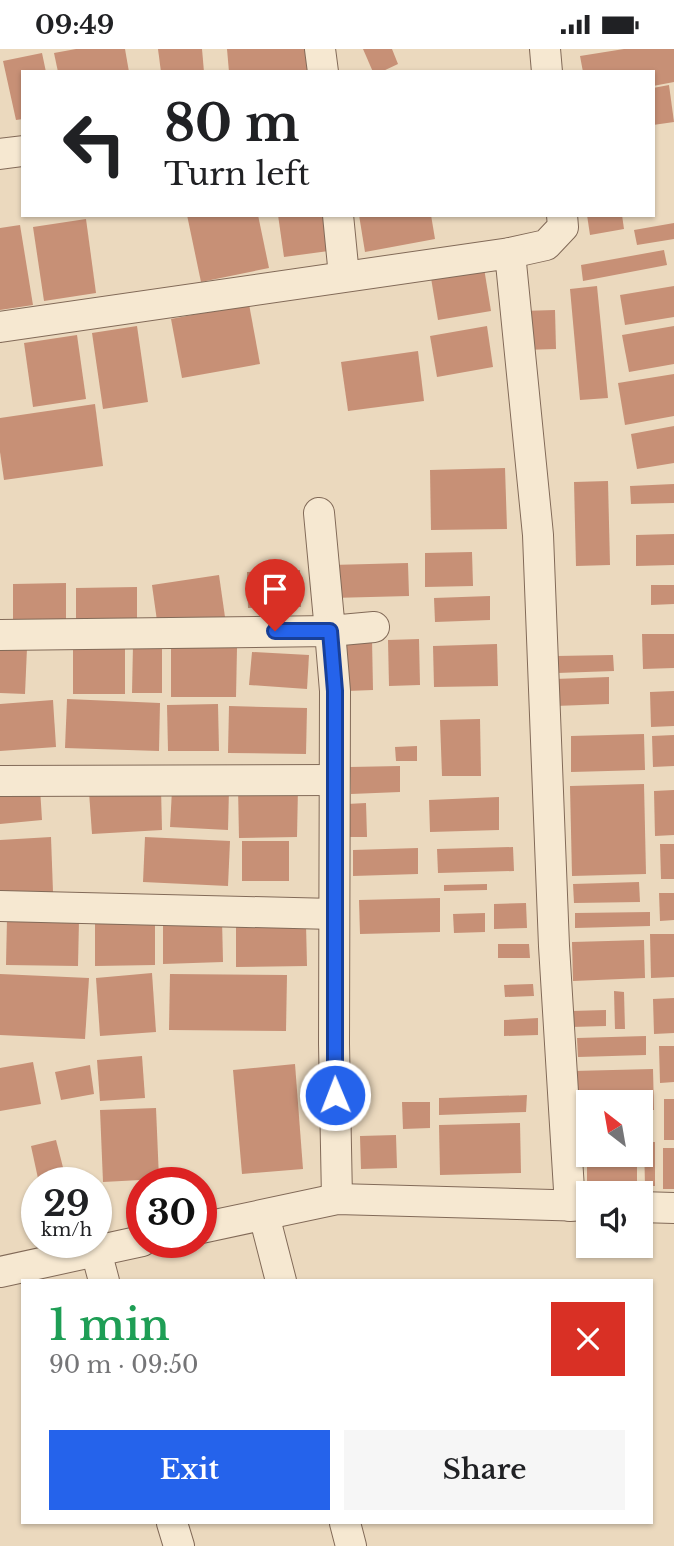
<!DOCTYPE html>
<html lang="en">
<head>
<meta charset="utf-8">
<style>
	:root { --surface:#fff; --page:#f6f6f6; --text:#202124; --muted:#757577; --accent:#2563eb }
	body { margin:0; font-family:"Libre Baskerville",serif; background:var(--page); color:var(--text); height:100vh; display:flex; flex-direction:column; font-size:26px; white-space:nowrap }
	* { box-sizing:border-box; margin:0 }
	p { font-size:23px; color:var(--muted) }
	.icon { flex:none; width:38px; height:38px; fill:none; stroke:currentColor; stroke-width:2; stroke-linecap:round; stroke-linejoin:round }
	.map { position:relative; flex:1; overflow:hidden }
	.drawer { position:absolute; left:21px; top:1230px; width:632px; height:245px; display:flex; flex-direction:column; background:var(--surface); border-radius:0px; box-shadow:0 2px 5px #0004 }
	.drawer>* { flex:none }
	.hud { position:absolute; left:21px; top:21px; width:634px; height:147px; border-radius:0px; box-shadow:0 2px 5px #0004; background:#fff; color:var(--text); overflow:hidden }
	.needle { width:46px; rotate:329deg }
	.fabs { position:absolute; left:576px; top:1041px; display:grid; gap:14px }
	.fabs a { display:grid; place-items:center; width:77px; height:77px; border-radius:0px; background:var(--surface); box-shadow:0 2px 5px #0004; font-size:35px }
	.speed { position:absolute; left:21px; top:1118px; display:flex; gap:14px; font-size:35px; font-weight:700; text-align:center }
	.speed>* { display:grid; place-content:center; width:91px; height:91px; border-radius:50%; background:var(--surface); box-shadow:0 2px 5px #0004; line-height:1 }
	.speed small { font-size:18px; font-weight:400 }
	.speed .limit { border:10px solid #d22; background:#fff; color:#111 }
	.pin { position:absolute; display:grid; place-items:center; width:60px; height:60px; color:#fff; margin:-72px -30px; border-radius:50% 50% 50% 0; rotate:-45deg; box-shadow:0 0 7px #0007 }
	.pin .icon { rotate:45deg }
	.me { position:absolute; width:77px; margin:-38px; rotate:359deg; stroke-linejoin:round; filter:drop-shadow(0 0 5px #0008) }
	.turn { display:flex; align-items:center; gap:24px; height:147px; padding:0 28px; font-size:32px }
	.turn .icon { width:91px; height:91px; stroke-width:2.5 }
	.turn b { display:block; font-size:49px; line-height:60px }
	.round { display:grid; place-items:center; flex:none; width:74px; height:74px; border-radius:0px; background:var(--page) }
	.summary { display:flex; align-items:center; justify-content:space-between; height:119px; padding:0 28px }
	h1 { font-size:42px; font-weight:600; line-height:52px; color:#1e9e55 }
	.action { display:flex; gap:14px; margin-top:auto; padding:14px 28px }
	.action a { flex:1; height:80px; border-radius:0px; background:var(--accent); color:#fff; font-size:28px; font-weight:600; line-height:80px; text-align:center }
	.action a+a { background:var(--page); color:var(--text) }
	.status { display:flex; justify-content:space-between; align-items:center; height:49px; padding:0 35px; background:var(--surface); direction:ltr }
	.status svg { height:19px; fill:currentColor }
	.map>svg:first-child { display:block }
	.building { fill:#c79076 }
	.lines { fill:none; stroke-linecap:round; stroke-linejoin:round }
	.street-casing { stroke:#826a58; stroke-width:32 }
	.street { stroke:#f6e8d1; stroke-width:30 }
	.route-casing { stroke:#184099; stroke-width:18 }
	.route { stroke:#2563eb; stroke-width:12 }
</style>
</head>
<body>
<div class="status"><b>09:49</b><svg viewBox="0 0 49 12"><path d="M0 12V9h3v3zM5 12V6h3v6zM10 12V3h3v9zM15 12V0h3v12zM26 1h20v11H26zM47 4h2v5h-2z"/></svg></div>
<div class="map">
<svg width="674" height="1497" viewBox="0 0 674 1497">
	<rect width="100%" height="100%" fill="#ebd9be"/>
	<g class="building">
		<path d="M76,0h49l4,23h-71l-4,-19z"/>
		<path d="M158,0h44l2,23h-43z"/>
		<path d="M227,0h87l2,23h-87z"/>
		<path d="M363,0h29l6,15 -17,8h-8z"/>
		<path d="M624,0h50v33l-21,4v-14h-70l-3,-16z"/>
		<path d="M42,4l4,19h-23v47l-7,1 -13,-59z"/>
		<path d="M669,36l5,37 -21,3v-37z"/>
		<path d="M187,166h71l11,53 -68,14z"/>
		<path d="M278,166h54l4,35 -52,7z"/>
		<path d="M359,166h72l4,24 -70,13z"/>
		<path d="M587,166h35l2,14 -34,6z"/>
		<path d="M86,170l10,74 -52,8 -11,-74z"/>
		<path d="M674,174v16l-37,6 -3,-15z"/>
		<path d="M20,176l13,80 -33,5v-82z"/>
		<path d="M664,201l3,15 -84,16 -2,-16z"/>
		<path d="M484,219l7,43 -53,9 -7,-42z"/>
		<path d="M597,237l11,112 -28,2 -10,-111z"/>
		<path d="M674,237v31l-49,8 -5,-30z"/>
		<path d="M249,255l11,60 -78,14 -11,-59z"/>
		<path d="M555,261l1,39 -34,1 -1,-39z"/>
		<path d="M137,277l11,76 -45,7 -11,-76z"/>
		<path d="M487,277l6,41 -56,10 -7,-41z"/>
		<path d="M674,277v38l-45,8 -7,-37z"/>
		<path d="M77,286l9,64 -53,8 -9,-64z"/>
		<path d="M418,302l6,50 -76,10 -7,-49z"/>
		<path d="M674,325v42l-49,9 -7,-42z"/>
		<path d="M95,355l8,62 -99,14 -4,-28v-34z"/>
		<path d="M674,377v37l-37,6 -6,-35z"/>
		<path d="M505,419l2,61 -76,1 -1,-60z"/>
		<path d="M608,432l2,84 -34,1 -2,-84z"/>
		<path d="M674,435v19l-43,1 -1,-18z"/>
		<path d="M674,485v31l-38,1v-31z"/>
		<path d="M472,503l1,34 -48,1v-34z"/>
		<path d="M408,514l1,33 -77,2 -1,-33z"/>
		<path d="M300,521l1,37 -53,1 -1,-36z"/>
		<path d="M219,526l6,42 -67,11 -6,-43z"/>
		<path d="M66,534v44l-53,1v-44z"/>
		<path d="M651,536h23v19l-23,1z"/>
		<path d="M137,538v37l-61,1v-37z"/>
		<path d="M490,547v24l-55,2 -1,-24z"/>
		<path d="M642,585h32v34l-31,1z"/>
		<path d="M372,590l1,51 -26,1 -1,-51z"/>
		<path d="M419,590l1,46 -31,1 -1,-46z"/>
		<path d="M497,595l1,42 -64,1 -1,-41z"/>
		<path d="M133,596h29v48h-30z"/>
		<path d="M125,597v48h-52v-47z"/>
		<path d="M0,598l27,1 -2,46 -25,-1z"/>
		<path d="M171,599h66l-1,49h-65z"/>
		<path d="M252,603l57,3 -2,34 -58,-4z"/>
		<path d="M613,606l1,16 -57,2 -1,-17z"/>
		<path d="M609,628v27l-54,2v-27z"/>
		<path d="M674,642v35l-23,1 -1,-35z"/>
		<path d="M67,650l93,4 -1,48 -94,-3z"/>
		<path d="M53,651l3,47 -56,4v-47z"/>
		<path d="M218,655l1,47h-51l-1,-46z"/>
		<path d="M229,657l78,2 -1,46 -78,-1z"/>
		<path d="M480,670l1,57h-39l-2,-56z"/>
		<path d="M644,685l1,36 -74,2v-36z"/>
		<path d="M674,686v31l-21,1 -1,-31z"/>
		<path d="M417,697v15h-21l-1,-14z"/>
		<path d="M400,717v26l-49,2 -1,-27z"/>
		<path d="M644,735l2,90 -74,2 -2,-90z"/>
		<path d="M238,738h60l-1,50 -58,1z"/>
		<path d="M40,739l2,32 -42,4v-34z"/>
		<path d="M161,739l1,42 -70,4 -3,-42z"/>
		<path d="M229,740l-1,41 -58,-3 2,-37z"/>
		<path d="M674,741v45l-19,1 -1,-45z"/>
		<path d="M499,748v33l-69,2 -1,-32z"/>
		<path d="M366,754l1,34h-19l-1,-33z"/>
		<path d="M51,788l2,55 -53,3v-55z"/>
		<path d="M145,788l85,4 -2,45 -85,-4z"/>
		<rect x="242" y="792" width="47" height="40"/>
		<path d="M660,795h14v35h-13z"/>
		<path d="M513,798l1,24 -76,2 -1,-24z"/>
		<path d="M418,799v26l-65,2v-26z"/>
		<path d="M639,833l1,20 -66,1 -1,-19z"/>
		<path d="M487,835v6l-43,1v-6z"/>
		<path d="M659,844h15v27l-14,1z"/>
		<path d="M440,849v34l-80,2 -1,-34z"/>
		<path d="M526,854l1,25 -33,1v-25z"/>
		<path d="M155,863v53l-60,1v-53z"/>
		<path d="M650,863v14l-75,2v-15z"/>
		<path d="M485,864v19l-31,1 -1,-19z"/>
		<path d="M7,869l72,2 -1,46 -72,-1z"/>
		<path d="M222,870l1,43 -60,2v-44z"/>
		<path d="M306,875l1,42 -71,1v-42z"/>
		<path d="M650,885h24v43l-23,1z"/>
		<path d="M644,891l1,38 -72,3 -1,-39z"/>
		<path d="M498,895h31l1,14h-32z"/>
		<path d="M152,924l4,59 -56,4 -4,-58z"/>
		<path d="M0,925l89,4 -4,61 -85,-4z"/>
		<path d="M170,925l117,1 -1,56 -117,-1z"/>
		<path d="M533,935l1,12 -29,1 -1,-12z"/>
		<path d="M614,942l10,1 1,37h-10z"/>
		<path d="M674,949v35l-20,1 -1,-35z"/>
		<path d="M606,961v16l-35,1v-16z"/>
		<path d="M538,969v17l-34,1v-16z"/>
		<path d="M646,987v19l-68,2 -1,-19z"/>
		<path d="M659,997h15v36l-14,1z"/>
		<path d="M142,1007l3,42 -45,3 -3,-41z"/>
		<path d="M33,1013l8,42 -41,7v-43z"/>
		<path d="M295,1015l8,105 -61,5 -9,-104z"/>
		<path d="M90,1016l4,29 -33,6 -6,-28z"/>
		<path d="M653,1020l1,41h-14v-7h-52v8l-14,1 -1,-41z"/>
		<path d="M527,1046l-1,17 -87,3v-17z"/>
		<rect x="664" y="1050" width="10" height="41"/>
		<path d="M402,1053h28v26l-27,1z"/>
		<path d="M156,1059l3,71 -56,3 -3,-72z"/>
		<path d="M651,1070l1,8h-12v-7z"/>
		<path d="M520,1074l1,50 -81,2 -1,-50z"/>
		<path d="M396,1086l1,33 -36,1 -1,-33z"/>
		<path d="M56,1091l11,43h-28l-8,-37z"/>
		<path d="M644,1093h11v44h-10z"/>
		<rect x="663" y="1099" width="11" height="41"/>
		<path d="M587,1106h50v27l-50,1z"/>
	</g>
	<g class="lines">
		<g class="street-casing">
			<g id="street">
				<path d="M320,0l3,23"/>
				<path d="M545,0l2,23"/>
				<path d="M0,105l23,-3"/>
				<path d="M338,166l6,61"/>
				<path d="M510,204l36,-8 17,-18 -1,-12"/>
				<path d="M0,278l510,-74 28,282 16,411 16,260"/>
				<path d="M319,464l11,118 44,-4"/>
				<path d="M0,586l330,-4 5,60 -1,353 3,155"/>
				<path d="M0,732l334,-1"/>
				<path d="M0,857l334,8"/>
				<path d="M640,1158l34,1"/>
				<path d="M264,1166l17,66"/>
				<path d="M201,1179l136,-29 251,7"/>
				<path d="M96,1202l8,30"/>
				<path d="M0,1223l142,-31"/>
				<path d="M172,1474l7,23"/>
				<path d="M345,1474l6,23"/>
			</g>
		</g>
		<use href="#street" class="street"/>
	</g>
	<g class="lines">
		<g class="route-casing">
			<path id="route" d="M275,582h55l5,60v404"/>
		</g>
		<use href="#route" class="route"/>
	</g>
</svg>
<div class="fabs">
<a><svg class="needle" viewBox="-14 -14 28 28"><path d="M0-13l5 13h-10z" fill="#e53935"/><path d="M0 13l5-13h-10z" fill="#757577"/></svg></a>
<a><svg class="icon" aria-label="sound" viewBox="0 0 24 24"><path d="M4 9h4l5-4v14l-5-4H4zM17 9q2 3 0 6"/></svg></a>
</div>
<div class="speed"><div>29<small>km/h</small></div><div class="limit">30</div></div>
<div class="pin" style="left:275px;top:582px;background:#d93025"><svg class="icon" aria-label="arrive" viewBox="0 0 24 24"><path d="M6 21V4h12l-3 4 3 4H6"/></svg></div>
<svg class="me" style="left:335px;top:1046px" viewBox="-20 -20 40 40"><circle r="17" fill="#2563eb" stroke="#fff" stroke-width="3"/><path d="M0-11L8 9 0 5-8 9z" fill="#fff"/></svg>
<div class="hud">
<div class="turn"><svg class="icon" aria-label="left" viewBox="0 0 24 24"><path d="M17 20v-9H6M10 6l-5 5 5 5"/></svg><div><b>80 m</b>Turn left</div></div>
</div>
<section class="drawer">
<div class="summary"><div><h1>1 min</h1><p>90 m · 09:50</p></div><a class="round" style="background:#d93025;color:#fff"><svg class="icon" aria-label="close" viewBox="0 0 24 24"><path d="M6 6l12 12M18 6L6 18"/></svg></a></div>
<div class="action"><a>Exit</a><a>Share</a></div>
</section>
</div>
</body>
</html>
